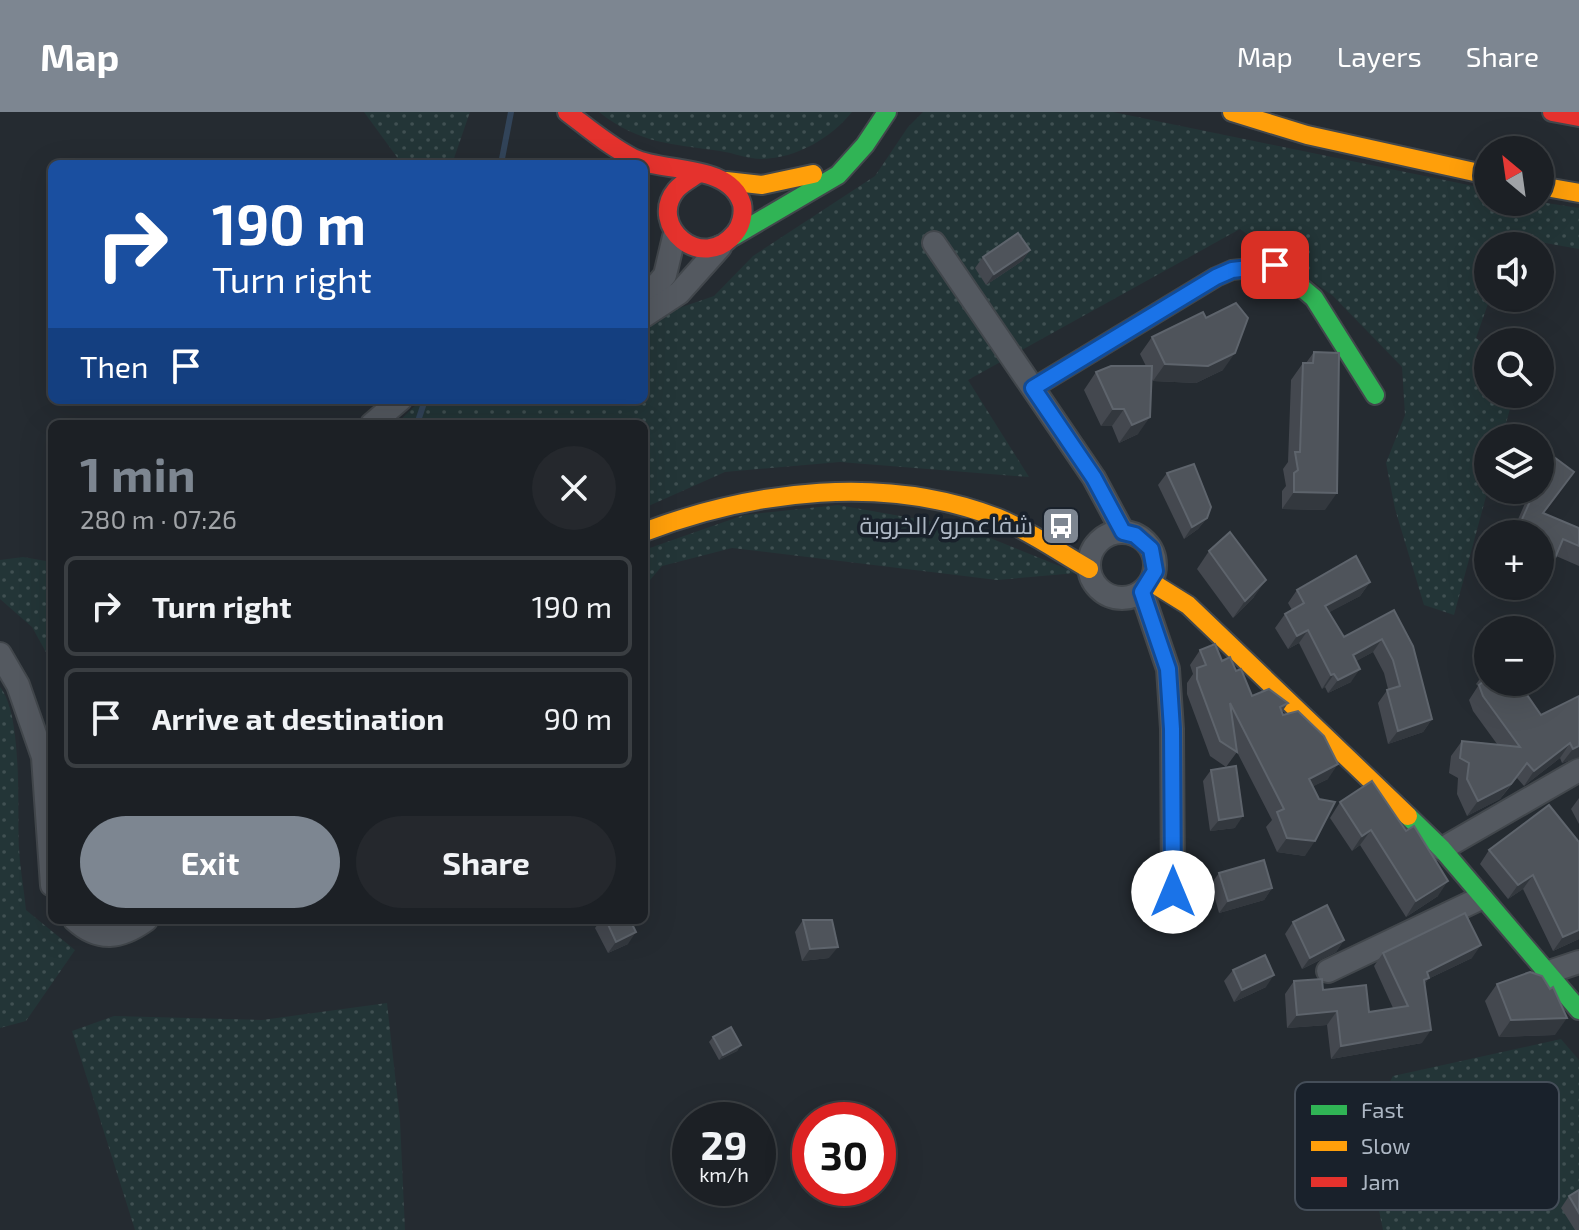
<!DOCTYPE html>
<html lang="en">
<head>
<meta charset="utf-8">
<style>
	:root { --surface:#1c2025; --page:#25282d; --text:#f1f3f6; --muted:#a0a3a7; --line:#3a3e42; --accent:#7d8691 }
	body { margin:0; font-family:"Exo 2",Cairo,sans-serif; background:var(--page); color:var(--text); height:100vh; display:flex; flex-direction:column; font-size:30px; white-space:nowrap }
	* { box-sizing:border-box; margin:0 }
	p { font-size:26px; color:var(--muted) }
	.icon { flex:none; width:44px; height:44px; fill:none; stroke:currentColor; stroke-width:2; stroke-linecap:round; stroke-linejoin:round }
	.map { position:relative; flex:1; overflow:hidden }
	.sheet { position:absolute; left:48px; top:308px; width:600px; height:504px; display:flex; flex-direction:column; background:var(--surface); border-radius:12px; box-shadow:0 8px 32px #0002,0 0 0 2px var(--line) }
	.sheet>* { flex:none }
	.hud { position:absolute; left:48px; top:48px; width:600px; height:244px; border-radius:12px; box-shadow:0 8px 32px #0002,0 0 0 2px var(--line); background:#1a4fa0; color:#fff; overflow:hidden }
	.needle { width:52px; rotate:331deg }
	.fabs { position:absolute; left:1474px; top:24px; display:grid; gap:16px }
	.fabs a { display:grid; place-items:center; width:80px; height:80px; border-radius:50%; background:var(--surface); box-shadow:0 8px 32px #0002,0 0 0 2px var(--line); font-size:40px }
	.speed { position:absolute; left:672px; top:990px; display:flex; gap:16px; font-size:40px; font-weight:700; text-align:center }
	.speed>* { display:grid; place-content:center; width:104px; height:104px; border-radius:50%; background:var(--surface); box-shadow:0 8px 32px #0002,0 0 0 2px var(--line); line-height:1 }
	.speed small { font-size:20px; font-weight:400 }
	.speed .limit { border:12px solid #d22; background:#fff; color:#111 }
	.pin { position:absolute; display:grid; place-items:center; width:68px; height:68px; color:#fff; margin:-34px; border-radius:16px; box-shadow:0 4px 12px #0006 }
	.me { position:absolute; width:88px; margin:-44px; rotate:0deg; stroke-linejoin:round; filter:drop-shadow(0 0 6px #0008) }
	.turn { display:flex; align-items:center; gap:28px; height:168px; padding:0 32px; font-size:36px }
	.turn .icon { width:104px; height:104px; stroke-width:2.5 }
	.turn b { display:block; font-size:56px; line-height:68px }
	.then { display:flex; align-items:center; height:76px; padding:0 32px; background:#0003; gap:16px; font-size:30px }
	.round { display:grid; place-items:center; flex:none; width:84px; height:84px; border-radius:42px; background:var(--page) }
	.overview { display:flex; align-items:center; justify-content:space-between; height:136px; padding:0 32px }
	h1 { font-size:48px; font-weight:700; line-height:60px; color:var(--accent) }
	.button { display:flex; gap:16px; margin-top:auto; padding:16px 32px }
	.button a { flex:1; height:92px; border-radius:48px; background:var(--accent); color:#fff; font-size:32px; font-weight:700; line-height:92px; text-align:center }
	.button a+a { background:var(--page); color:var(--text) }
	ul { padding:0; list-style:none }
	li { display:flex; align-items:center; gap:24px; height:100px; margin:0 16px 12px; padding:0 16px; border:4px solid var(--line); border-radius:12px }
	li div { flex:1 }
	li b { display:block; font-size:30px }
	li em { font-style:normal }
	header { display:flex; align-items:center; gap:48px; box-sizing:border-box; height:112px; padding:0 40px; background:var(--accent); color:#fff }
	header strong { font-size:38px }
	nav { display:flex; gap:44px; margin-inline-start:auto; font-size:28px }
	.map>svg:first-child { display:block }
	.grass { fill:url(#grass-dots) }
	.lines { fill:none; stroke-linecap:round; stroke-linejoin:round }
	.stream { stroke:#324459; stroke-width:6 }
	.street-casing { stroke:#42474c; stroke-width:26 }
	.fast-casing { stroke:#42474c; stroke-width:22 }
	.slow-casing { stroke:#42474c; stroke-width:22 }
	.jam-casing { stroke:#42474c; stroke-width:22 }
	.street { stroke:#545960; stroke-width:22 }
	.fast { stroke:#30b455; stroke-width:18 }
	.slow { stroke:#ff9f0a; stroke-width:18 }
	.jam { stroke:#e5322d; stroke-width:18 }
	.wall { fill:#44484f }
	.shaded-wall { fill:#33383e }
	.building { fill:#4f545b; stroke:#5e646c; stroke-width:2 }
	.route-casing { stroke:#114b97; stroke-width:20 }
	.route { stroke:#1a73e8; stroke-width:14 }
	.labels { text-anchor:middle; stroke-width:7; stroke-linejoin:round; paint-order:stroke }
	.poi-label { font-size:24px; fill:#adb7c4; stroke:#19212b; text-anchor:end }
	.key { fill:#19212b; stroke:#454e59; stroke-width:2 }
	.key-label { font-size:22px; fill:#adb7c4 }
</style>
</head>
<body>
<header>
<strong>Map</strong>
<nav><a>Map</a><a>Layers</a><a>Share</a></nav>
</header>
<div class="map">
<svg width="1579" height="1118" viewBox="0 0 1579 1118">
	<defs>
		<pattern id="grass-dots" width="8" height="8" patternUnits="userSpaceOnUse" patternTransform="scale(2)"><rect width="8" height="8" fill="#233537"/><path d="M2 2h.1M6 6h.1" fill="none" stroke="#405052" stroke-width="1.8" stroke-linecap="round"/></pattern>
	</defs>
	<rect width="100%" height="100%" fill="#252b31"/>
	<g class="grass">
		<path d="M364,0h106l-18,52h-50z"/>
		<path d="M599,0h253c-21,26 -55,46 -90,47 -15,0 -28,-6 -42,-8 -47,-7 -81,-7 -121,-39z"/>
		<path d="M923,0h190l375,77v13h52l39,6v41l-67,-12 -3,9h-21l2,52 -14,40 12,9v47h26l-12,44h-14v51l-34,126 -30,-10 -29,-96 -9,-46 19,-48 -3,-48 -69,-71 -93,-67 -272,151 61,97 -189,-15 -115,10 -81,36v-84h-248l25,-24h223v-80l70,-24 39,-40 122,-80 33,-49z"/>
		<path d="M838,393l125,22 114,46 -80,7 -265,-32 -70,18 -18,21v-37l100,-35z"/>
		<path d="M23,445l29,5v101l-20,-36 -32,-28v-39z"/>
		<path d="M0,575c23,28 17,122 19,161 1,20 5,41 7,62l49,40 -49,71 -26,7z"/>
		<path d="M387,891l13,117 5,110h-270l-63,-199 42,-15 148,4z"/>
		<path d="M1561,927l18,21v170h-196l-20,-97 30,-57z"/>
	</g>
	<g class="lines">
		<g class="stream">
			<path d="M501,52l10,-52"/>
			<path d="M417,312l8,-24"/>
		</g>
		<g class="street-casing">
			<g id="street">
				<path d="M934,131l160,235 29,54"/>
				<path d="M644,188l21,-25 9,-38"/>
				<path d="M644,204l35,-23 41,-46"/>
				<path d="M372,312l28,-24"/>
				<circle cx="1122" cy="453" r="33"/>
				<path d="M1142,480l26,77 4,60 1,163"/>
				<path d="M0,542l18,31 25,72 9,128"/>
				<path d="M1442,737l137,-79"/>
				<path d="M75,808c24,22 46,18 71,0"/>
				<path d="M1328,859l153,-73"/>
				<path d="M1546,861l33,-11"/>
			</g>
		</g>
		<g class="fast-casing">
			<g id="fast">
				<path d="M734,124l104,-61 27,-30 22,-33"/>
				<path d="M1033,276l183,-111 16,-7 43,-5 39,33 61,97"/>
				<path d="M1408,704l34,33 137,161"/>
			</g>
		</g>
		<g class="slow-casing">
			<g id="slow">
				<path d="M1232,0l75,23 181,40"/>
				<path d="M726,69l36,4 51,-11"/>
				<path d="M1540,74l39,7"/>
				<path d="M644,420c110,-42 241,-58 354,-14 32,13 61,34 91,51"/>
				<path d="M1151,470l37,23 220,211"/>
			</g>
		</g>
		<g class="jam-casing">
			<g id="jam">
				<path d="M567,0c21,16 42,34 66,46 31,15 97,5 109,46 2,10 -1,22 -7,29 -33,41 -88,-8 -59,-43 5,-6 14,-11 20,-15"/>
				<path d="M1552,0l27,5"/>
			</g>
		</g>
		<use href="#street" class="street"/>
		<use href="#fast" class="fast"/>
		<use href="#slow" class="slow"/>
		<use href="#jam" class="jam"/>
	</g>
	<g class="wall">
		<path d="M1030,138l-8,11 -36,24 -11,-17 8,-11z"/>
		<path d="M1152,225l71,33 -27,13 -43,-2 -2,-4 -13,57 -19,9 -7,-17h-11l-17,-36 12,-18 50,-6 -6,-12z"/>
		<path d="M1314,240l11,158 -43,-1v-18l4,-5 -3,-17 5,-7 3,-82 12,-17h3z"/>
		<path d="M1574,360l-30,41 35,15v38l-23,-10 -6,14 -10,15v-51l-28,-1 14,-32 -7,-6 4,-5h17z"/>
		<path d="M1167,361l40,45 -9,11 -14,10 -26,-54z"/>
		<path d="M1209,439l45,46 -21,21 -36,-49z"/>
		<path d="M1370,470l-10,14 -31,16 15,25 50,-27 38,109 -9,13 -35,12 -10,-41 10,-14 -4,-16 -11,-21 -17,9 -5,21 -23,11 -3,-6 -3,2 -23,-46 -11,6 -13,-21 10,-14 7,-4 -4,-7 9,-13z"/>
		<path d="M1200,538l22,11 14,10 16,25 36,7 -6,9 1,3 45,64 -15,7 -8,70 -28,-4 -11,-25 6,-7 -35,-68 -11,15 -16,-11 -23,-62v-11l6,-9 -3,-9z"/>
		<path d="M1488,556v14l53,33 38,-19v61l-17,6 -2,-5 -36,28 -7,-8 -17,21 -33,17 -10,-22 1,-16 -9,-5 2,-17 11,-15 35,3 -24,-33 -4,-11 9,-14 -2,-2z"/>
		<path d="M1211,658l24,58 -25,3 -7,-50z"/>
		<path d="M1579,686v26l-8,-15z"/>
		<path d="M1340,690l66,29 32,65 -32,21 -46,-72 -8,6 -22,-33z"/>
		<path d="M1549,693l30,134 -26,12 -30,-62 -15,10 -28,-35 9,-14z"/>
		<path d="M1219,761l53,15 -8,12 -45,13 -8,-29z"/>
		<path d="M601,808h29l-2,24 -20,9 -13,-25z"/>
		<path d="M803,808l26,38 -27,3 -7,-29z"/>
		<path d="M1293,810l51,18 -8,12 -34,17 -17,-35z"/>
		<path d="M1383,841l89,5 -44,21 -3,5 -3,59 -91,16 -4,-34 -40,3 -2,-34 9,-13 29,9 46,22 24,-4 -19,-42z"/>
		<path d="M1233,858l33,17 -32,15 -10,-21z"/>
		<path d="M1497,872l58,51 -56,2 -14,-36z"/>
		<path d="M713,925l28,8 -4,6 -18,9 -10,-18z"/>
		<path d="M1579,1078v40h-4l-14,-22 8,-12z"/>
	</g>
	<g class="shaded-wall">
		<path d="M1030,138l-8,11 -36,24 8,-11z"/>
		<path d="M1235,241l-12,17 -27,13 -43,-2 12,-17z"/>
		<path d="M1113,297h11l-12,17h-11z"/>
		<path d="M1150,305l-12,17 -19,9 13,-18z"/>
		<path d="M1294,380l43,1 -12,17 -43,-1z"/>
		<path d="M1207,406l-9,11 -14,10 8,-12z"/>
		<path d="M1540,454l10,4 -10,15z"/>
		<path d="M1266,468l-12,17 -21,21 12,-17z"/>
		<path d="M1370,470l-10,14 -45,24 10,-14z"/>
		<path d="M1308,518l-9,13 -11,6 9,-13z"/>
		<path d="M1382,527l-9,13 -29,16 9,-13z"/>
		<path d="M1360,557l-9,13 -23,11 10,-13z"/>
		<path d="M1334,562l-9,13 -3,2 9,-14z"/>
		<path d="M1432,607l-9,13 -35,12 10,-13z"/>
		<path d="M1570,631l-10,15 -36,28 10,-15z"/>
		<path d="M1579,634v11l-17,6 11,-14z"/>
		<path d="M1527,651l-27,36 -33,17 11,-15z"/>
		<path d="M1338,652l-10,15 -30,15 11,-15z"/>
		<path d="M1243,704l-8,12 -25,3 9,-11z"/>
		<path d="M1371,718l-11,15 -8,6 10,-15z"/>
		<path d="M1287,726l28,3 -10,15 -28,-4z"/>
		<path d="M1533,763l-10,14 -15,10 10,-14z"/>
		<path d="M1448,769l-10,15 -32,21 10,-16z"/>
		<path d="M1272,776l-8,12 -45,13 9,-12z"/>
		<path d="M1579,818v9l-26,12 10,-14z"/>
		<path d="M636,820l-8,12 -20,9 8,-11z"/>
		<path d="M1344,828l-8,12 -34,17 8,-11z"/>
		<path d="M1481,833l-9,13 -44,21 -8,12 7,-19z"/>
		<path d="M838,835l-9,11 -27,3 8,-12z"/>
		<path d="M1274,863l-8,12 -32,15 8,-12z"/>
		<path d="M1337,899l-10,14 -40,3 10,-13z"/>
		<path d="M1567,906l-12,17 -56,2 12,-17z"/>
		<path d="M1431,918l-9,13 -91,16 10,-13z"/>
		<path d="M741,933l-4,6 -18,9 4,-5z"/>
	</g>
	<g class="building">
		<path d="M1018,121l12,17 -36,24 -11,-17z"/>
		<path d="M1236,191l12,15 -13,35 -27,13 -43,-2 -13,-27 51,-25 3,6z"/>
		<path d="M1314,240l25,1 -2,140 -43,-1v-19l4,-3 -3,-18h5l3,-89h10z"/>
		<path d="M1111,254h41l-2,51 -18,8 -8,-16h-11l-17,-37z"/>
		<path d="M1550,342l24,18 -31,41 36,15v18l-16,-7 -13,31 -10,-4v-32h-39l15,-1 19,-43h5v-23z"/>
		<path d="M1194,352l17,43 -4,11 -15,9 -25,-54z"/>
		<path d="M1230,420l36,48 -21,21 -36,-50z"/>
		<path d="M1356,444l14,26 -45,24 19,31 50,-27 19,36 19,73 -34,12 -11,-41 13,-4 -7,-26 -11,-21 -29,16 7,14 -22,11 -4,-6 -3,1 -23,-45 -11,6 -12,-22 19,-11 -7,-13z"/>
		<path d="M1215,532l7,17 8,-4 6,14 5,-2 11,27 17,-7 19,14 -8,4 3,8 15,-4 26,25 14,28 -29,15 10,20 16,3 -20,39 -28,-3 -10,-26 7,-3 -54,-106 7,49 -17,-11 -23,-62v-11l9,-3 -6,-15z"/>
		<path d="M1488,566v4h30l23,33 38,-19v50l-6,3 -3,-6 -36,28 -7,-8 -16,21 -33,17 -11,-22 2,-16 -9,-5 2,-17 58,6 -37,-51 -4,-11z"/>
		<path d="M1236,654l7,50 -24,4 -8,-50z"/>
		<path d="M1372,669l34,50 8,-5 34,55 -32,20 -45,-71 -9,6 -22,-34z"/>
		<path d="M1549,693l30,37v88l-16,7 -30,-62 -15,10 -29,-35z"/>
		<path d="M1264,748l8,28 -44,13 -9,-28z"/>
		<path d="M1327,793l17,35 -34,18 -17,-36z"/>
		<path d="M1465,801l16,32 -54,27 2,6 -5,2 7,50 -90,16 -4,-35 -40,4 -3,-34 28,-2 1,11 43,-5 3,27 39,-6 -25,-53z"/>
		<path d="M606,808h24l6,12 -20,10z"/>
		<path d="M803,808h29l6,27 -28,2z"/>
		<path d="M1265,843l9,20 -32,15 -9,-20z"/>
		<path d="M1530,860l12,4 8,13 3,-2 14,31 -56,2 -14,-36z"/>
		<path d="M731,915l10,18 -18,10 -10,-18z"/>
		<path d="M1579,1078v23l-10,-17z"/>
	</g>
	<g class="lines">
		<g class="route-casing">
			<path id="route" d="M1173,780l-1,-163 -4,-60 -26,-77 13,-21 -4,-22 -16,-14 -12,-3 -29,-54 -61,-90 183,-111 16,-7 43,-5"/>
		</g>
		<use href="#route" class="route"/>
	</g>
	<defs>
		<g id="bus-square" transform="scale(2)"><rect x="-9" y="-9" width="18" height="18" rx="4" fill="#7d8691" stroke="#19212b"/><path d="M-5-6H5V4H4V6H2V4H-2V6H-4V4H-5ZM-3.5-4V0h7V-4ZM-3.5 1.2v1.5H-2V1.2ZM2 1.2v1.5H3.5V1.2Z" fill="#fff"/></g>
	</defs>
	<g fill-rule="evenodd">
		<use href="#bus-square" x="1061" y="414"/>
	</g>
	<g class="labels">
		<g class="poi-label">
			<text x="1033" y="422">شفاعمرو/الخروبة</text>
		</g>
	</g>
	<rect x="1295" y="970" width="264" height="128" rx="12" class="key"/>
	<rect x="1311" y="993" width="36" height="10" fill="#30b455"/>
	<rect x="1311" y="1029" width="36" height="10" fill="#ff9f0a"/>
	<rect x="1311" y="1065" width="36" height="10" fill="#e5322d"/>
	<g class="key-label">
		<text x="1361" y="1006">Fast</text>
		<text x="1361" y="1042">Slow</text>
		<text x="1361" y="1078">Jam</text>
	</g>
</svg>
<div class="fabs">
<a><svg class="needle" viewBox="-14 -14 28 28"><path d="M0-13l5 13h-10z" fill="#e53935"/><path d="M0 13l5-13h-10z" fill="#a0a3a7"/></svg></a>
<a><svg class="icon" aria-label="sound" viewBox="0 0 24 24"><path d="M4 9h4l5-4v14l-5-4H4zM17 9q2 3 0 6"/></svg></a>
<a><svg class="icon" aria-label="search" viewBox="0 0 24 24"><circle cx="10" cy="10" r="6"/><path d="M15 15l6 6"/></svg></a>
<a><svg class="icon" aria-label="layers" viewBox="0 0 24 24"><path d="M12 4l9 5-9 5-9-5zM3 14l9 5 9-5"/></svg></a>
<a>+</a>
<a>−</a>
</div>
<div class="speed"><div>29<small>km/h</small></div><div class="limit">30</div></div>
<div class="pin" style="left:1275px;top:153px;background:#d93025"><svg class="icon" aria-label="arrive" viewBox="0 0 24 24"><path d="M6 21V4h12l-3 4 3 4H6"/></svg></div>
<svg class="me" style="left:1173px;top:780px" viewBox="-20 -20 40 40"><circle r="19" fill="#fff"/><path d="M0-13L10 11 0 6-10 11z" fill="#1a73e8"/></svg>
<div class="hud">
<div class="turn"><svg class="icon" aria-label="right" viewBox="0 0 24 24"><path d="M7 20v-9h11M14 6l5 5-5 5"/></svg><div><b>190 m</b>Turn right</div></div>
<div class="then">Then<svg class="icon" aria-label="arrive" viewBox="0 0 24 24"><path d="M6 21V4h12l-3 4 3 4H6"/></svg></div>
</div>
<section class="sheet">
<div class="overview"><div><h1>1 min</h1><p>280 m · 07:26</p></div><a class="round"><svg class="icon" aria-label="close" viewBox="0 0 24 24"><path d="M6 6l12 12M18 6L6 18"/></svg></a></div>
<ul>
<li><svg class="icon" aria-label="right" viewBox="0 0 24 24"><path d="M7 20v-9h11M14 6l5 5-5 5"/></svg><div><b>Turn right</b></div><em>190 m</em></li>
<li><svg class="icon" aria-label="arrive" viewBox="0 0 24 24"><path d="M6 21V4h12l-3 4 3 4H6"/></svg><div><b>Arrive at destination</b></div><em>90 m</em></li>
</ul>
<div class="button"><a>Exit</a><a>Share</a></div>
</section>
</div>
</body>
</html>
